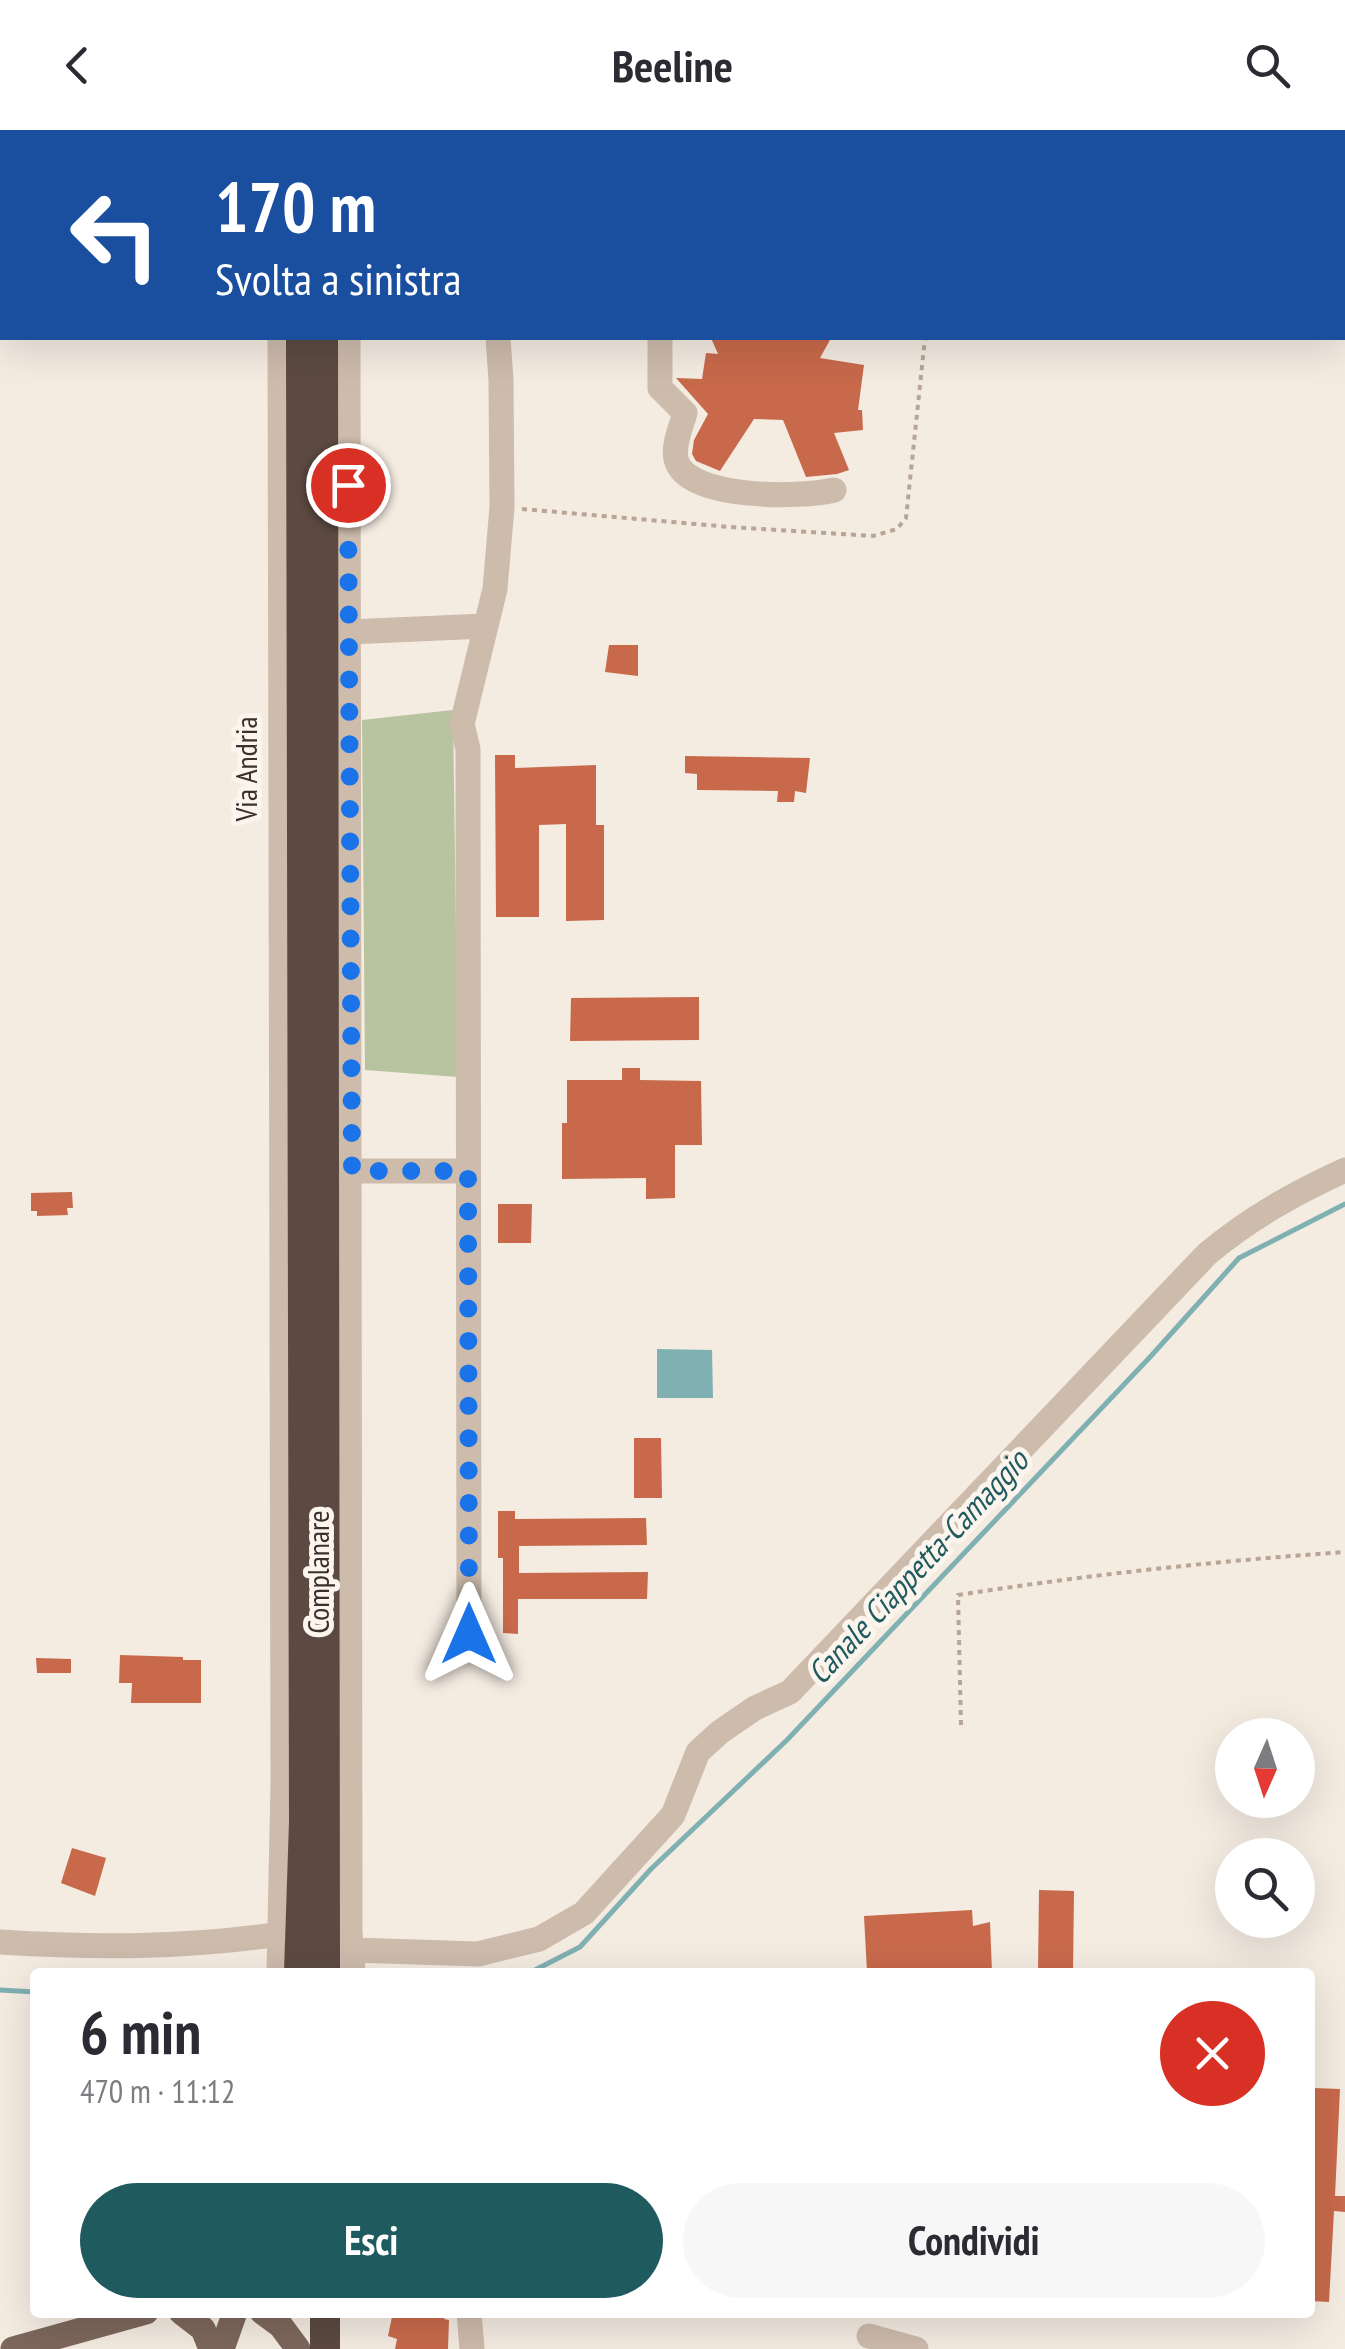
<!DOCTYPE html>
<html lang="it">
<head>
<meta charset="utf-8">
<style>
	:root { --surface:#fff; --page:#f7f7f7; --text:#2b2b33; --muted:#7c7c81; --accent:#1f5a5e }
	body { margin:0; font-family:"PT Sans Narrow",sans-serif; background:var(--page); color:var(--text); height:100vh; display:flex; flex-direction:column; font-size:38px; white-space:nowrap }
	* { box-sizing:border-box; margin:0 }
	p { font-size:32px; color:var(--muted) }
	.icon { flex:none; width:55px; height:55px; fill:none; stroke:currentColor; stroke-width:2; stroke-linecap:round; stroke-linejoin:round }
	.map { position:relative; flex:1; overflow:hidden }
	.panel { position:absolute; left:30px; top:1838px; width:1285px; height:350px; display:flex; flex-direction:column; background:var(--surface); border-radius:10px; box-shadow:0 10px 40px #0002 }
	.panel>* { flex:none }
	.top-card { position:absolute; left:0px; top:0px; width:1345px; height:210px; box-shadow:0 10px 40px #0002; background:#1a4fa0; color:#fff; overflow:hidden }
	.needle { width:65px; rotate:183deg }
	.fabs { position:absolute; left:1215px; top:1588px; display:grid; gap:20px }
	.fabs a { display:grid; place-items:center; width:100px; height:100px; border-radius:50%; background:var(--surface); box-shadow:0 10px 40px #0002; font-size:50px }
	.pin { position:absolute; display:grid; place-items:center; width:85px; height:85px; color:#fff; margin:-42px; border:5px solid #fff; border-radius:50%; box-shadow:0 2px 10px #0007 }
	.me { position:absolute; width:110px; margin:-55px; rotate:0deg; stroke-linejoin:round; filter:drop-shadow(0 0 8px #0008) }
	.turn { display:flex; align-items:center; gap:35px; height:210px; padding:0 50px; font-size:45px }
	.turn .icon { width:130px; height:130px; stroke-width:2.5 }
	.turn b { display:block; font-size:70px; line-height:85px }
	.round { display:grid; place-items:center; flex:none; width:105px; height:105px; border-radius:52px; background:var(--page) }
	.headline { display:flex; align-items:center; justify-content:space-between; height:170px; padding:0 50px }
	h1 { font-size:60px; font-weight:700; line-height:75px }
	.primary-button { display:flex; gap:20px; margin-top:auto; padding:20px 50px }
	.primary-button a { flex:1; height:115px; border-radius:60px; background:var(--accent); color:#fff; font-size:40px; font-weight:700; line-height:115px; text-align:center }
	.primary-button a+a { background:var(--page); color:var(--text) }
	header { display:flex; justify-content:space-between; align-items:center; height:130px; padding:0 50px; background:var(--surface); font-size:45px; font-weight:700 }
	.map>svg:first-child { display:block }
	.green { fill:#b8c4a0 }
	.water { fill:#7fb0b2 }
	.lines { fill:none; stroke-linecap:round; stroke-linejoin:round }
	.stream { stroke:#7fb0b2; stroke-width:5 }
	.building { fill:#c8694b }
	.path { stroke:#b9a596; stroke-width:4; stroke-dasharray:5 5; stroke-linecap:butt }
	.minor { stroke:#cdbbac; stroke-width:25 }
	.major { stroke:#7d675c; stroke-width:25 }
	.highway { stroke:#5c4a42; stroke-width:30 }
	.route { stroke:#1a73e8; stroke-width:18; stroke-dasharray:0 32.4 }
	.labels { text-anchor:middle; stroke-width:10; stroke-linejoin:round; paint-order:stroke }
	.street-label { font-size:30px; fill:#3b302b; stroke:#fbf5ee }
	.water-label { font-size:32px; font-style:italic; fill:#1f5a5e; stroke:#fbf5ee }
</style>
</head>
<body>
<header><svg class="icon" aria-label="back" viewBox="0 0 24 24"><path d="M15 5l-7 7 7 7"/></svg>Beeline<svg class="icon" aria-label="search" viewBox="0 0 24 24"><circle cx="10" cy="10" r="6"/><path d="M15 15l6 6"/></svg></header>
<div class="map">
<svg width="1345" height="2219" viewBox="0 0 1345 2219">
	<rect width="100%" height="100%" fill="#f4ebe1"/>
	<path class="green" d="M453,580l5,367 -93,-7 -3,-350z"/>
	<path class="water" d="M657,1219l55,1 1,48h-56z"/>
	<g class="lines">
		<g class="stream">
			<path d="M531,1842l49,-25 71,-78 136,-129 364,-384 88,-98 106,-54"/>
			<path d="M0,1860l35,2"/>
		</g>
	</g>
	<g class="building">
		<path d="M711,208h120l-11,20 44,7 -6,45h4l1,20 -29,3 15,37 -12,4 -31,3 -23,-57 -29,-1 -34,52 -24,-10 -4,-7 2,-14 14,-26 -32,-36 26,1 4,-26 12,1z"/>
		<path d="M609,515h29v31l-33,-4z"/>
		<path d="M495,625h20v13l81,-3v60h8v95l-38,1v-97l-27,1v92h-43z"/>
		<path d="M685,626l125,2 -4,35 -11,-2 -1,11h-17l1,-11 -81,-1v-16l-12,-1z"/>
		<path d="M699,867v43l-129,1 1,-43z"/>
		<path d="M622,938h18v12l61,1 1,64h-27v53l-29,1v-21l-84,1v-56h5v-43h55z"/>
		<path d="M72,1062l1,16h-6l1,7 -31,1v-5h-6v-18z"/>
		<path d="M498,1074h34l-1,39h-33z"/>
		<path d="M634,1308h27l1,60h-28z"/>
		<path d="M498,1381h17v8l131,-1 1,27 -128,1v27l129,-1 -1,27h-129v35l-15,-1v-75h-5z"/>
		<path d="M120,1525l63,2v3h18v43h-70l1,-20h-13z"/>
		<path d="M36,1528l35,1v14h-34z"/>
		<path d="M72,1718l34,10 -11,38 -34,-13z"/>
		<path d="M1039,1760l35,1 -1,81h-35z"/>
		<path d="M972,1780l1,16 17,-4 2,50h-125l-3,-56z"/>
		<path d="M1314,1958l26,1 -5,107h10v16l-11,-1 -5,91 -19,-1v-139z"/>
		<path d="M393,2182l52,3 -1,4 5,1 -1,29h-53l2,-10 -9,-3z"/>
	</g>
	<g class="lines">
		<g class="path">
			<path d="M481,0v2"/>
			<path d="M945,2v-2"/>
			<path d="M522,379l208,18 143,9 24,-7 9,-11 19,-180"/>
			<path d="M961,1595l-3,-130c129,-20 257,-34 387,-43"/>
		</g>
		<g class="minor">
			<path d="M346,0v2"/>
			<path d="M280,2v-2"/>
			<path d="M348,208l2,1593 3,41"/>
			<path d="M660,208v50l25,25c-4,14 -12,31 -9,46 9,41 126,39 158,31"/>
			<path d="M349,502l136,-6"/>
			<path d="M351,1041h117"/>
			<path d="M469,1504l-1,-885 -6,-25 33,-135 7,-82 -1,-127 -3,-42"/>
			<path d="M0,1812c96,6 184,6 280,-8"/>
			<path d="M353,1820l125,4 61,-15 45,-26 89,-98 25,-63 22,-20 35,-24 35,-16 417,-438c43,-36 88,-61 138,-84"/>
			<path d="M279,1842l4,-187 -3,-1447"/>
			<path d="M469,2182l3,37"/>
			<path d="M869,2206l47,13"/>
		</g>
		<g class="major">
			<path d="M181,2182l22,17 8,20"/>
			<path d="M262,2182l19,14 17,23"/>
			<path d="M13,2219l133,-37"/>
			<path d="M222,2219l13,-37"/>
		</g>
		<g class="highway">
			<path d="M301,0v2"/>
			<path d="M323,0v2"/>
			<path d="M323,208l2,1634"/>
			<path d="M299,1842l5,-150 -3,-1484"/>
			<path d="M325,2219v-37"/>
		</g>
	</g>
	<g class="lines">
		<path class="route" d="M348,355l4,686h116l1,463"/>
	</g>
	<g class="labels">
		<g class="street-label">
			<text transform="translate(247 639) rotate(-90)" y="10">Via Andria</text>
			<text transform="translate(319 1442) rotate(-90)" y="10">Complanare</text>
		</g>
		<g class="water-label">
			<text transform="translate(918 1437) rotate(-47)" y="11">Canale Ciappetta-Camaggio</text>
		</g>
	</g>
</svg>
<div class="fabs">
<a><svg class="needle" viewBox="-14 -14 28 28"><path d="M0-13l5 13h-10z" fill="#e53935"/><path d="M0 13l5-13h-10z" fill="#7c7c81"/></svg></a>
<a><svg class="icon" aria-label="search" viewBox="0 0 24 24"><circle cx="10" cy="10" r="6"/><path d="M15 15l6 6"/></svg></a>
</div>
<div class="pin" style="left:348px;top:355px;background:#d93025"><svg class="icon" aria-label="arrive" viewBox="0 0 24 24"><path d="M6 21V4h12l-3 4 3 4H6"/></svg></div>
<svg class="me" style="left:469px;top:1504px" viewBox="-20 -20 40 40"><path d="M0-17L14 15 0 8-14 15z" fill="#1a73e8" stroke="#fff" stroke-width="4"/></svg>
<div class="top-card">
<div class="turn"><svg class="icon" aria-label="left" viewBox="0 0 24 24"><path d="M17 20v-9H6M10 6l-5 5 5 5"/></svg><div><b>170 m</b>Svolta a sinistra</div></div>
</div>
<section class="panel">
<div class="headline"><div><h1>6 min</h1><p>470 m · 11:12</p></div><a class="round" style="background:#d93025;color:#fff"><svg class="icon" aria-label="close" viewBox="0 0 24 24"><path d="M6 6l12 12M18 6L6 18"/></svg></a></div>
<div class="primary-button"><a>Esci</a><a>Condividi</a></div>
</section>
</div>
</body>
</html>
